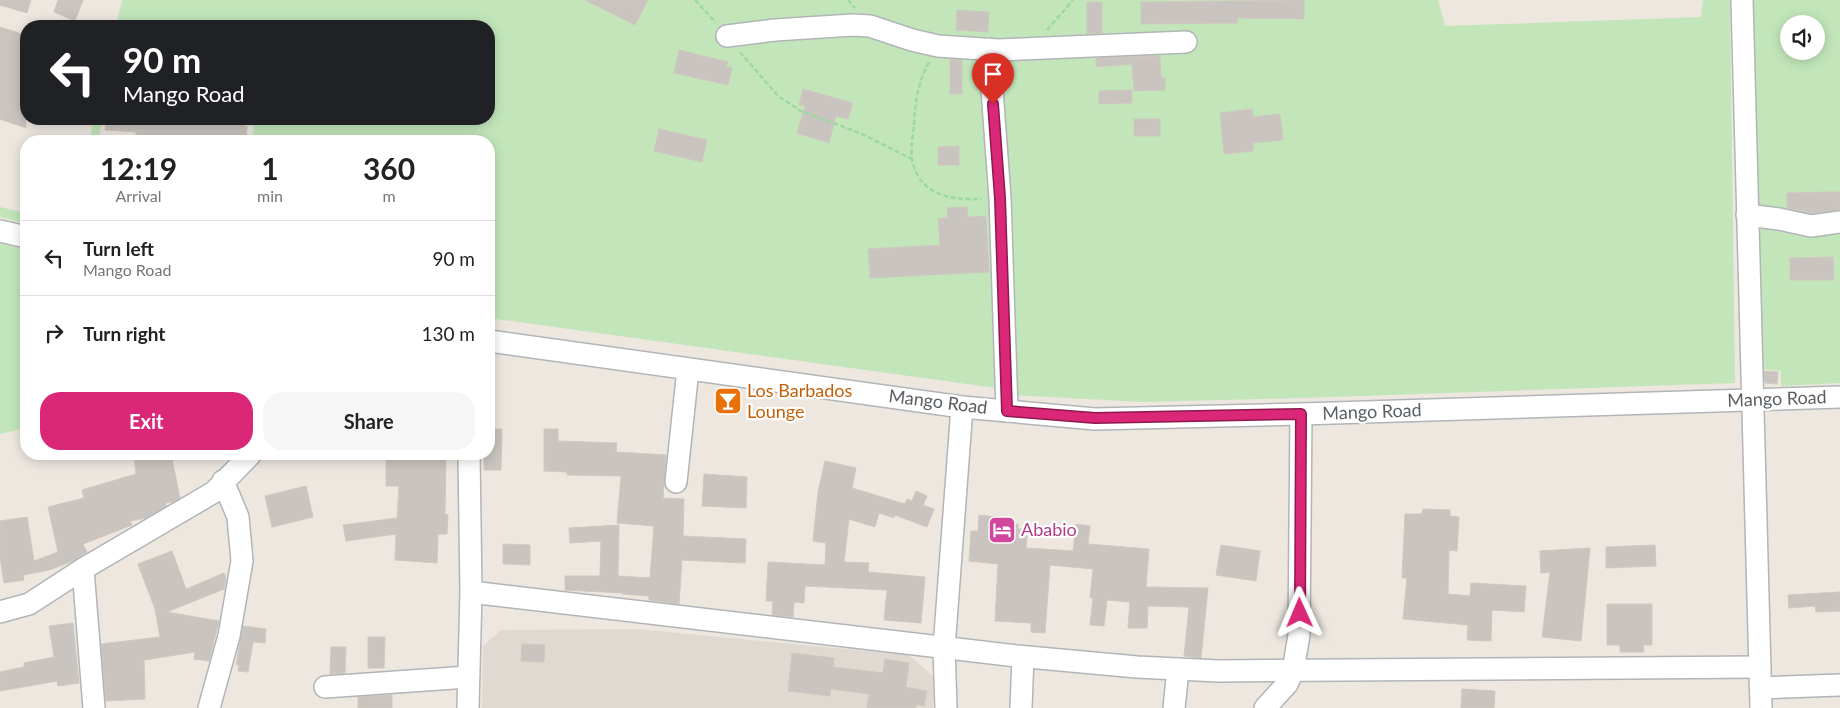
<!DOCTYPE html>
<html lang="en">
<head>
<meta charset="utf-8">
<style>
	:root { --surface:#fff; --page:#f6f6f6; --text:#222; --muted:#767676; --line:#e0e0e0; --accent:#db2777 }
	body { margin:0; font-family:Lato,sans-serif; background:var(--page); color:var(--text); height:100vh; display:flex; flex-direction:column; font-size:19px; white-space:nowrap }
	* { box-sizing:border-box; margin:0 }
	p { font-size:16px; color:var(--muted) }
	.icon { flex:none; width:28px; height:28px; fill:none; stroke:currentColor; stroke-width:2; stroke-linecap:round; stroke-linejoin:round }
	.map { position:relative; flex:1; overflow:hidden }
	.sheet { position:absolute; left:20px; top:135px; width:475px; height:325px; display:flex; flex-direction:column; background:var(--surface); border-radius:20px; box-shadow:0 2px 12px #0003 }
	.sheet>* { flex:none }
	.hud { position:absolute; left:20px; top:20px; width:475px; height:105px; border-radius:20px; box-shadow:0 2px 12px #0003; background:#202124; color:#fff; overflow:hidden }
	.buttons { position:absolute; left:1780px; top:15px; display:grid; gap:10px }
	.buttons a { display:grid; place-items:center; width:45px; height:45px; border-radius:50%; background:var(--surface); box-shadow:0 2px 12px #0003; font-size:25px }
	.pin { position:absolute; display:grid; place-items:center; width:42px; height:42px; color:#fff; margin:-51px -21px; border-radius:50% 50% 50% 0; rotate:-45deg; box-shadow:0 0 5px #0007 }
	.pin .icon { rotate:45deg }
	.me { position:absolute; width:55px; margin:-28px; rotate:359deg; stroke-linejoin:round; filter:drop-shadow(0 0 4px #0008) }
	.turn { display:flex; align-items:center; gap:18px; height:105px; padding:0 20px; font-size:22px }
	.turn .icon { width:65px; height:65px; stroke-width:2.5 }
	.turn b { display:block; font-size:35px; line-height:42px }
	.eta { display:flex; justify-content:space-evenly; align-items:center; height:85px; text-align:center }
	.eta b { font-size:30px; font-weight:700; line-height:35px }
	.button { display:flex; gap:10px; margin-top:auto; padding:10px 20px }
	.button a { flex:1; height:58px; border-radius:20px; background:var(--accent); color:#fff; font-size:20px; font-weight:700; line-height:58px; text-align:center }
	.button a+a { background:var(--page); color:var(--text) }
	ul { padding:0; list-style:none }
	li { display:flex; align-items:center; gap:15px; height:75px; padding:0 20px; border-top:1px solid var(--line) }
	li div { flex:1 }
	li b { display:block; font-size:19px }
	li em { font-style:normal }
	.map>svg:first-child { display:block }
	.education { fill:#dfd9d1 }
	.green { fill:#c2e6ba; fill-rule:evenodd }
	.building { fill:#c9c4bf; stroke:#d1c8be }
	.lines { fill:none; stroke-linecap:round; stroke-linejoin:round }
	.minor-casing { stroke:#b1b5b8; stroke-width:24 }
	.path { stroke:#9dd8a2; stroke-width:2.5; stroke-dasharray:5 2.5; stroke-linecap:butt }
	.minor { stroke:#fff; stroke-width:21 }
	.route-casing { stroke:#8e194d; stroke-width:12 }
	.route { stroke:#db2777; stroke-width:9 }
	.labels { text-anchor:middle; stroke-width:4.5; stroke-linejoin:round; paint-order:stroke }
	.food-label { font-size:18px; fill:#c56008; stroke:#fff; text-anchor:start }
	.street-label { font-size:18px; fill:#595e62; stroke:#fff }
	.hotel-label { font-size:18px; fill:#b23c85; stroke:#fff; text-anchor:start }
</style>
</head>
<body>
<div class="map">
<svg width="1840" height="708" viewBox="0 0 1840 708">
	<rect width="100%" height="100%" fill="#ede7e0"/>
	<path class="education" d="M637,629l272,26 25,22 -1,31h-451l1,-62 18,-16z"/>
	<g class="green">
		<path d="M122,0h1316l7,26 256,-9 2,-17h27l5,383 -431,15 -161,4 -130,-7 -17,-7 -507,-70v-177h-236l1,-22h235v-93h-373z"/>
		<path d="M1752,0h88v383l-59,3v-15l-20,-2zM1789,24h27v27h-27z"/>
		<path d="M94,119h8l-3,19 10,3h-20z"/>
		<path d="M0,207l26,6v11l-26,-7z"/>
		<path d="M0,243l26,7v178l-26,6z"/>
	</g>
	<g class="building">
		<path d="M0,0h31l-4,13 -27,-8z"/>
		<path d="M58,0h25l-8,21 -21,-9z"/>
		<path d="M585,0h63l-13,25z"/>
		<path d="M1304,0v19l-67,-1v5l-96,1v-22z"/>
		<path d="M1087,2h15v31l-15,1z"/>
		<path d="M957,10l32,2 -1,20 -32,-2z"/>
		<path d="M0,27l22,7 -2,7 6,1v86l-26,-9z"/>
		<path d="M679,50l49,12 -2,5 6,1 -4,17 -54,-12z"/>
		<path d="M1160,56l1,22h4v12l-31,1 -2,-27 -36,3v-9z"/>
		<path d="M950,59l12,1v34h-12z"/>
		<path d="M803,89l50,14 -5,16 -12,-3 -7,27 -32,-10 8,-27 -6,-1z"/>
		<path d="M1132,90v13l-33,1v-13z"/>
		<path d="M1252,109l1,8 27,-3 3,26 -30,3v8l-29,3 -4,-41z"/>
		<path d="M106,119l78,4v-4h61l-1,7h3l-1,15h-110v-9l-31,-2z"/>
		<rect x="1134" y="119" width="26" height="17"/>
		<path d="M659,129l48,11 -5,22 -48,-11z"/>
		<path d="M959,146v19h-21v-18z"/>
		<path d="M1827,192h13v18l-28,3 -25,-5v-15z"/>
		<path d="M967,207l1,10 18,-1 3,56 -119,6 -2,-29 72,-4 -2,-27h10l-1,-10z"/>
		<path d="M1833,257l1,23h-44v-22z"/>
		<path d="M1764,371l14,1 -1,12 -12,-1z"/>
		<path d="M489,429h13l-1,41h-17v-16h5z"/>
		<path d="M544,429h14v12l59,2 -1,9 50,3 -3,43 21,1 -1,37 63,3 -1,24 -63,-3 -3,44 -30,-4v-4l-27,-2v-1l-57,-3v-14h35l1,-35 -31,2 -1,-15 50,-3 -1,51 32,2 4,-52 -37,-3 4,-47 -54,-1v-3l-23,-1z"/>
		<path d="M134,454h37l9,44 -7,4 -8,1 1,3 -20,12 -16,3 2,4 -49,19 4,8 -14,9 -24,9 -26,5 1,5 -20,3 -4,-26v-36l27,-4 7,44 24,-9 -10,-45 36,-9 -2,-8 54,-16z"/>
		<path d="M386,454h60l-1,60 3,1 -1,19h-9l-1,29 -42,-3 1,-26 -50,7 -3,-16 54,-7 2,-32h-13z"/>
		<path d="M825,461l31,7 -4,20 53,16 2,-5 5,2 4,-10 11,5 -4,9 11,4 -7,18 -32,-12 -1,3 -15,-5 -4,14 -26,-8 -5,43 25,1 -1,9 57,5 -4,46 -37,-3 3,-30 -82,-4 -1,17 -10,-1 -1,15 -21,-2 1,-14h-7l2,-39 57,3 1,-22 -13,-2 5,-49z"/>
		<path d="M704,474l43,3 -1,31 -44,-2z"/>
		<path d="M306,486l7,31 -41,10 -7,-31z"/>
		<path d="M1423,509l27,1v6l9,1 -2,34 -8,-1 -1,44 22,2 1,-13 55,3 -2,26 -32,-2 -1,31 -24,-1 1,-15 -65,-6 4,-41h-5l3,-64h17z"/>
		<path d="M979,515l35,4v5h4v5h5l-1,7h5l-1,12 47,3 3,-27 14,2 -2,18 61,5 -3,38 62,1 -7,70 -17,-2 5,-49 -41,-1 -1,22h-19l2,-26 -23,-2 -3,26 -14,-1 3,-27h-3l3,-29 -43,-4 -5,68 -14,-1v-9l-36,-2 3,-57 -29,-3 2,-30h7z"/>
		<path d="M503,544l27,1v20l-27,-1z"/>
		<path d="M1221,545l39,6 -4,30 -40,-6z"/>
		<path d="M1655,545l1,21 -50,2v-21z"/>
		<path d="M1590,548l-9,93 -39,-4 8,-65 -9,1 -1,-22z"/>
		<path d="M172,551l14,38 38,-16 2,5 -2,11 -57,23 52,9 -10,40 -15,-2 1,-7 -51,8 1,39 -39,2 -5,-57 59,-7 -5,-28 -17,-45z"/>
		<path d="M1840,592v19l-24,1 -1,-6 -26,2 -1,-13z"/>
		<path d="M1607,604h45v41h-9l1,7h-24v-7h-13z"/>
		<path d="M73,623l6,60 -21,3 -1,-5 -57,10v-19l24,-5v-4l30,-6 -5,-31z"/>
		<path d="M243,626l23,3 -1,14 -12,-1 -5,30 -10,-1 1,-6h-3z"/>
		<path d="M368,637h17l-1,31h-16z"/>
		<path d="M522,644l23,1 -1,17 -23,-1z"/>
		<path d="M331,647h15l-1,26 -15,1z"/>
		<path d="M792,653l42,5 -1,9 50,6 2,-14 24,4 -3,24 21,4 -3,15 -8,-2v4h-49l2,-14 -38,-5 -1,7 -42,-5z"/>
		<path d="M1462,689l33,2 -1,17h-33z"/>
		<path d="M392,695v13h-34v-11z"/>
	</g>
	<g class="lines">
		<g class="minor-casing">
			<g id="minor">
				<path d="M1742,0l19,708"/>
				<path d="M727,36l48,-6 78,-5 17,1 42,14 26,6 60,4 188,-8"/>
				<path d="M989,49l11,149 7,213"/>
				<path d="M1747,215l32,4 32,7 29,-4"/>
				<path d="M0,231l26,6"/>
				<path d="M489,341l473,66 133,12 206,-5 539,-17"/>
				<path d="M676,482l12,-113"/>
				<path d="M83,569l11,139"/>
				<path d="M471,592l546,64 120,11 81,4 542,-4"/>
				<path d="M0,612l29,-8 54,-35 131,-77 37,-38"/>
				<path d="M325,687l143,-10"/>
				<path d="M1761,688l79,-3"/>
				<path d="M209,708l20,-72 13,-75 -4,-44 -15,-36"/>
				<path d="M468,708l3,-116 -2,-138"/>
				<path d="M946,708l-2,-60 18,-241"/>
				<path d="M1021,708l2,-51"/>
				<path d="M1174,708l4,-39"/>
				<path d="M1265,708l22,-24 6,-13 6,-36 2,-221"/>
			</g>
		</g>
		<g class="path">
			<path d="M695,0l21,23"/>
			<path d="M848,0l7,8"/>
			<path d="M1047,30l26,-30"/>
			<path d="M740,52l38,44 23,15 61,23 50,25"/>
			<path d="M929,62c-11,20 -14,41 -15,63 -1,11 -4,25 -2,35 8,36 39,40 70,39"/>
		</g>
		<use href="#minor" class="minor"/>
	</g>
	<g class="lines">
		<g class="route-casing">
			<path id="route" d="M993,104l7,94 7,213 88,7 206,-4 -1,199"/>
		</g>
		<use href="#route" class="route"/>
	</g>
	<defs>
		<g id="bar-square" transform="scale(1.4375)"><rect x="-9" y="-9" width="18" height="18" rx="4" fill="#e8710a" stroke="#fff"/><path d="M-6-5H6L.8 .8V4.5H3.5V6h-7V4.5H-.8V.8Z" fill="#fff"/></g>
		<g id="hotel-square" transform="scale(1.4375)"><rect x="-9" y="-9" width="18" height="18" rx="4" fill="#d1479c" stroke="#fff"/><path d="M-6-4.5h1.5V1H6V5H4.5V3h-9V5H-6ZM-4 0a1.8 1.8 0 1 1 3.6 0ZM.5 0V-2.5h3Q6-2.5 6 0Z" fill="#fff"/></g>
	</defs>
	<g fill-rule="evenodd">
		<use href="#bar-square" x="728" y="401"/>
		<use href="#hotel-square" x="1002" y="530"/>
	</g>
	<g class="labels">
		<g class="food-label">
			<text x="747" y="397">Los Barbados<tspan x="747" dy="21">Lounge</tspan></text>
		</g>
		<g class="street-label">
			<text transform="translate(1777 399) rotate(-2)" y="6">Mango Road</text>
			<text transform="translate(938 402) rotate(7)" y="6">Mango Road</text>
			<text transform="translate(1372 412) rotate(-2)" y="6">Mango Road</text>
		</g>
		<g class="hotel-label">
			<text x="1021" y="536">Ababio</text>
		</g>
	</g>
</svg>
<div class="buttons">
<a><svg class="icon" aria-label="sound" viewBox="0 0 24 24"><path d="M4 9h4l5-4v14l-5-4H4zM17 9q2 3 0 6"/></svg></a>
</div>
<div class="pin" style="left:993px;top:104px;background:#d93025"><svg class="icon" aria-label="arrive" viewBox="0 0 24 24"><path d="M6 21V4h12l-3 4 3 4H6"/></svg></div>
<svg class="me" style="left:1300px;top:613px" viewBox="-20 -20 40 40"><path d="M0-17L14 15 0 8-14 15z" fill="#db2777" stroke="#fff" stroke-width="4"/></svg>
<div class="hud">
<div class="turn"><svg class="icon" aria-label="left" viewBox="0 0 24 24"><path d="M17 20v-9H6M10 6l-5 5 5 5"/></svg><div><b>90 m</b>Mango Road</div></div>
</div>
<section class="sheet">
<div class="eta">
<div><b>12:19</b><p>Arrival</p></div>
<div><b>1</b><p>min</p></div>
<div><b>360</b><p>m</p></div>
</div>
<ul>
<li><svg class="icon" aria-label="left" viewBox="0 0 24 24"><path d="M17 20v-9H6M10 6l-5 5 5 5"/></svg><div><b>Turn left</b><p>Mango Road</p></div><em>90 m</em></li>
<li><svg class="icon" aria-label="right" viewBox="0 0 24 24"><path d="M7 20v-9h11M14 6l5 5-5 5"/></svg><div><b>Turn right</b></div><em>130 m</em></li>
</ul>
<div class="button"><a>Exit</a><a>Share</a></div>
</section>
</div>
</body>
</html>
